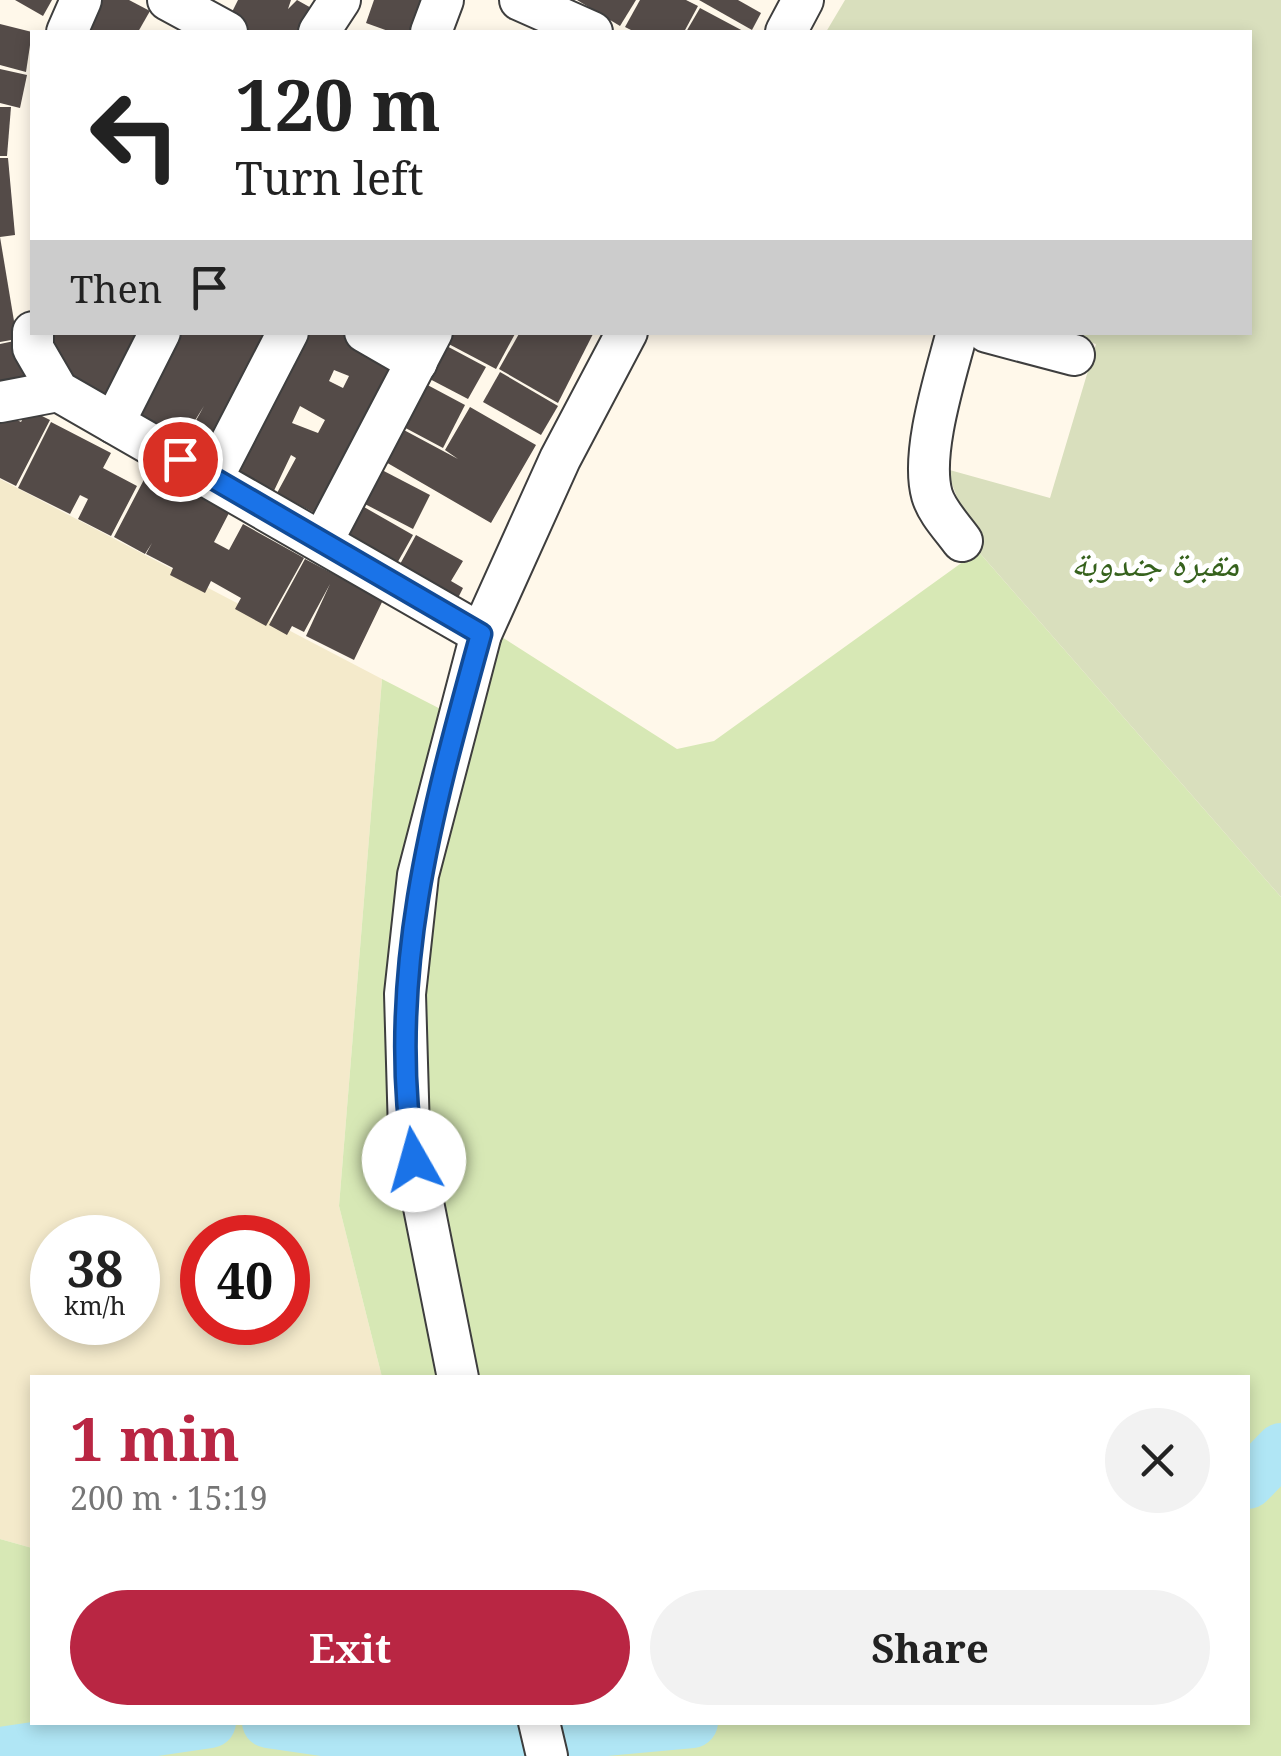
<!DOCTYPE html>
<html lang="en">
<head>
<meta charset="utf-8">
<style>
	:root { --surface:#fff; --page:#f2f2f2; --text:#222; --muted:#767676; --accent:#b92643 }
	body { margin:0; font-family:"Noto Serif","Noto Naskh Arabic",serif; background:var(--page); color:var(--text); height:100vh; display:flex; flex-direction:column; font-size:38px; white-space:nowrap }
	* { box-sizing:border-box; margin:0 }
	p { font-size:32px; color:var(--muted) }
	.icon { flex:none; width:55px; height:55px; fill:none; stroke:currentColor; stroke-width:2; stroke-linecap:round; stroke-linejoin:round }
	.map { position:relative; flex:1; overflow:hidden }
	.side { position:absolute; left:30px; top:1375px; width:1220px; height:350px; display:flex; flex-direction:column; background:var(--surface); border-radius:0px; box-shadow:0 5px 15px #0003 }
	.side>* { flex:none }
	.banner { position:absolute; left:30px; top:30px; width:1222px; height:305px; border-radius:0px; box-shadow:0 5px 15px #0003; background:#fff; color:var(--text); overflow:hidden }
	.speed { position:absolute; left:30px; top:1215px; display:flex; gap:20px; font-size:50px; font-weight:700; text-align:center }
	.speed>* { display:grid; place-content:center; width:130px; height:130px; border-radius:50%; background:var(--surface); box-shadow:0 5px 15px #0003; line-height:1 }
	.speed small { font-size:25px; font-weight:400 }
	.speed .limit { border:15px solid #d22; background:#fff; color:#111 }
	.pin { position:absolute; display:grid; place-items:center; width:85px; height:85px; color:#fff; margin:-42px; border:5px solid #fff; border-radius:50%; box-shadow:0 2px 10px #0007 }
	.me { position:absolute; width:110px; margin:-55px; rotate:353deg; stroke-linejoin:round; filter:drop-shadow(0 0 8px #0008) }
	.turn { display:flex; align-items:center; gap:35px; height:210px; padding:0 40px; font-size:45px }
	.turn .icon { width:130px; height:130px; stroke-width:2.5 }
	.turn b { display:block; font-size:70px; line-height:85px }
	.then { display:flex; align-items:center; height:95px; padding:0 40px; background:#0003; gap:20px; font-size:38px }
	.round { display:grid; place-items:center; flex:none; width:105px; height:105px; border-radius:52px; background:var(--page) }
	.overview { display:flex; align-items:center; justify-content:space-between; height:170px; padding:0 40px }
	h1 { font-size:60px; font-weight:700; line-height:75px; color:var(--accent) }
	.action { display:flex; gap:20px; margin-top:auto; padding:20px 40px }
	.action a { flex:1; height:115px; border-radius:60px; background:var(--accent); color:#fff; font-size:40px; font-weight:700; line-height:115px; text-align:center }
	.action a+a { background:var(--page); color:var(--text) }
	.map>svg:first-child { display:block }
	.farmland { fill:#f4eacb; fill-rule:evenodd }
	.green { fill:#d7e8b5 }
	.cemetery { fill:#d9dfbd }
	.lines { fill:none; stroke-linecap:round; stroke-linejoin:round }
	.river { stroke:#b0e6f5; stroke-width:52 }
	.building { fill:#544b48; fill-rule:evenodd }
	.minor-casing { stroke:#3e3e3e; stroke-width:44 }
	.minor { stroke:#fff; stroke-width:40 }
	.route-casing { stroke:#114b97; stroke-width:25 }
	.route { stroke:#1a73e8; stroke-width:18 }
	.labels { text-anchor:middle; stroke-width:10; stroke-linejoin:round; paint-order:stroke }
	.park-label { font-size:35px; font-style:italic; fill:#36621d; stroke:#fff }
</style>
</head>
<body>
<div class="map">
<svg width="1281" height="1756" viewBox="0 0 1281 1756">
	<rect width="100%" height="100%" fill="#fff8ea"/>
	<path class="farmland" d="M0,479l382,200 -43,527 43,171 -350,1v170l-32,-9zM52,1238h86v84h-86zM202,1238h86v84h-86z"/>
	<path class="green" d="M978,551l303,346v859h-1281v-217l32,9v174h1216v-344l-866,-1 -43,-171 43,-527 78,40 31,-89 186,119 37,-8z"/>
	<path class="cemetery" d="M845,0h436v897l-303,-346 -32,-82 104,29 46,-154 -41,-11 195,-1v-300h-424z"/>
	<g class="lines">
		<g class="river">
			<path d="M1248,1483l33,-34"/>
			<path d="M268,1722l123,18h107l194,-18"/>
			<path d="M0,1753l210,-31"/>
		</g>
	</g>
	<g class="building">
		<path d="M15,0h37l-9,16z"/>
		<path d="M93,0h36l21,11 -12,21h-62z"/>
		<path d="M238,0h53l-3,9 9,-9 43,24 -4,8h-88l-21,-10z"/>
		<path d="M374,0h48l-13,32h-18l-25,-9z"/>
		<path d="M577,0h59l-16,26z"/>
		<path d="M640,0h46l12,6 -14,26h-49l-10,-5z"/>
		<path d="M699,0h39l23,13 -9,17z"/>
		<path d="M700,8l45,24h-59z"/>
		<path d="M0,24l32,8 -6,40 -26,-7z"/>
		<path d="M0,69l27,6 -7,33 -20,-5z"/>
		<path d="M0,107h11l-4,49h-7z"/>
		<path d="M0,158h8l7,77 -15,2z"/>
		<path d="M0,237l17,102 -17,3z"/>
		<path d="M53,332h103l-44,85 -63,-48 -3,-26z"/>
		<path d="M173,332h110l-70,137 -34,-18 25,-45 -20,32 -29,-16 -6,11 -23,-12z"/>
		<path d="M292,332h68l44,24 -82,161 -45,-24 19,-35 -5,-3 -20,42 -45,-25zM334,370l15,6 -6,12 -14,-7zM300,406l25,14 -7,13 -26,-10z"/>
		<path d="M447,332h69l-20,37 -53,-28z"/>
		<path d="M520,332h74l-36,71 -59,-34z"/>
		<path d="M19,340l10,48 -29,6v-50z"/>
		<path d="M441,343l45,24 -18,32 -44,-23z"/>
		<path d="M500,372l58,34 -17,29 -58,-33z"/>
		<path d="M420,381l45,24 -22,43 -45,-24z"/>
		<path d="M470,407l66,38 -45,78 -107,-62 18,-32 56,30 -13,-9z"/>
		<path d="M28,409l22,11 -34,66 -16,-8v-66l21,10z"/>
		<path d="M51,422l60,31 -8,15 34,18 -26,50 -33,-17 10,-20 -8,-4 -10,19 -52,-26z"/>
		<path d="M380,469l50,26 -17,34 -50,-26z"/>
		<path d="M149,470l80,43 -15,29 15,8 14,-26 61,34 -38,68 -31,-17 6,-11 -30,-17 -6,12 -35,-18 3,-7 -27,-14 6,-11 -7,11 -31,-17z"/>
		<path d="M364,507l49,28 -22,39 -49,-27z"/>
		<path d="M416,535l47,26 -12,20 12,7 -11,22 -59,-33z"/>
		<path d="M305,559l78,41 -29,60 -48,-24 24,-52 -26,48 -12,-6 -5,9 -18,-10z"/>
	</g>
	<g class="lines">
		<g class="minor-casing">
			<g id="minor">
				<path d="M168,0l59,32"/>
				<path d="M520,0l72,32"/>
				<path d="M67,32l14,-32"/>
				<path d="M319,32l21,-32"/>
				<path d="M431,32l12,-32"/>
				<path d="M786,32l17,-32"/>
				<path d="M33,332v16l25,43 423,243"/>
				<path d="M365,332l52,30"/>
				<path d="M957,332c-11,43 -37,121 -25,163 5,17 20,32 30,46"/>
				<path d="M987,332l87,23"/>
				<path d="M0,402l58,-11"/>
				<path d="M114,423l46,-91"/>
				<path d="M213,477l75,-145"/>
				<path d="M323,540l109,-208"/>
				<path d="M458,1378l-49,-246 -4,-138 13,-119 63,-241 79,-175 67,-127"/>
				<path d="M539,1722l8,34"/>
			</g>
		</g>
		<use href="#minor" class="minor"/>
	</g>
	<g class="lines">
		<g class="route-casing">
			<path id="route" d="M180,459l301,175c-48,174 -96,344 -67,526"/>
		</g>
		<use href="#route" class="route"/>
	</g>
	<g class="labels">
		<g class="park-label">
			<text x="1155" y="576">مقبرة جندوبة</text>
		</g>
	</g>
</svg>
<div class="speed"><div>38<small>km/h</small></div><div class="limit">40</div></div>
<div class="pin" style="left:180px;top:459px;background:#d93025"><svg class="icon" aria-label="arrive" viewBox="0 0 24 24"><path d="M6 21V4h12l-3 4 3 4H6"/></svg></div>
<svg class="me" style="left:414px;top:1160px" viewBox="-20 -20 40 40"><circle r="19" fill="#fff"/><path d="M0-13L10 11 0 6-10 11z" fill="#1a73e8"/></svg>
<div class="banner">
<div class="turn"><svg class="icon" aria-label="left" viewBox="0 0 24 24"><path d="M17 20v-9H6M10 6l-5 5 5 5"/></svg><div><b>120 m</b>Turn left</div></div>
<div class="then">Then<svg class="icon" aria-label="arrive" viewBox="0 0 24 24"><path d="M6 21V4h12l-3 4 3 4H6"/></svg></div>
</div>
<section class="side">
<div class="overview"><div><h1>1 min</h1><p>200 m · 15:19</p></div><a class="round"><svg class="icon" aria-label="close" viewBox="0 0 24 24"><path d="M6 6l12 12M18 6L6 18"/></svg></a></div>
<div class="action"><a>Exit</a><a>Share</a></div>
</section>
</div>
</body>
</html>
